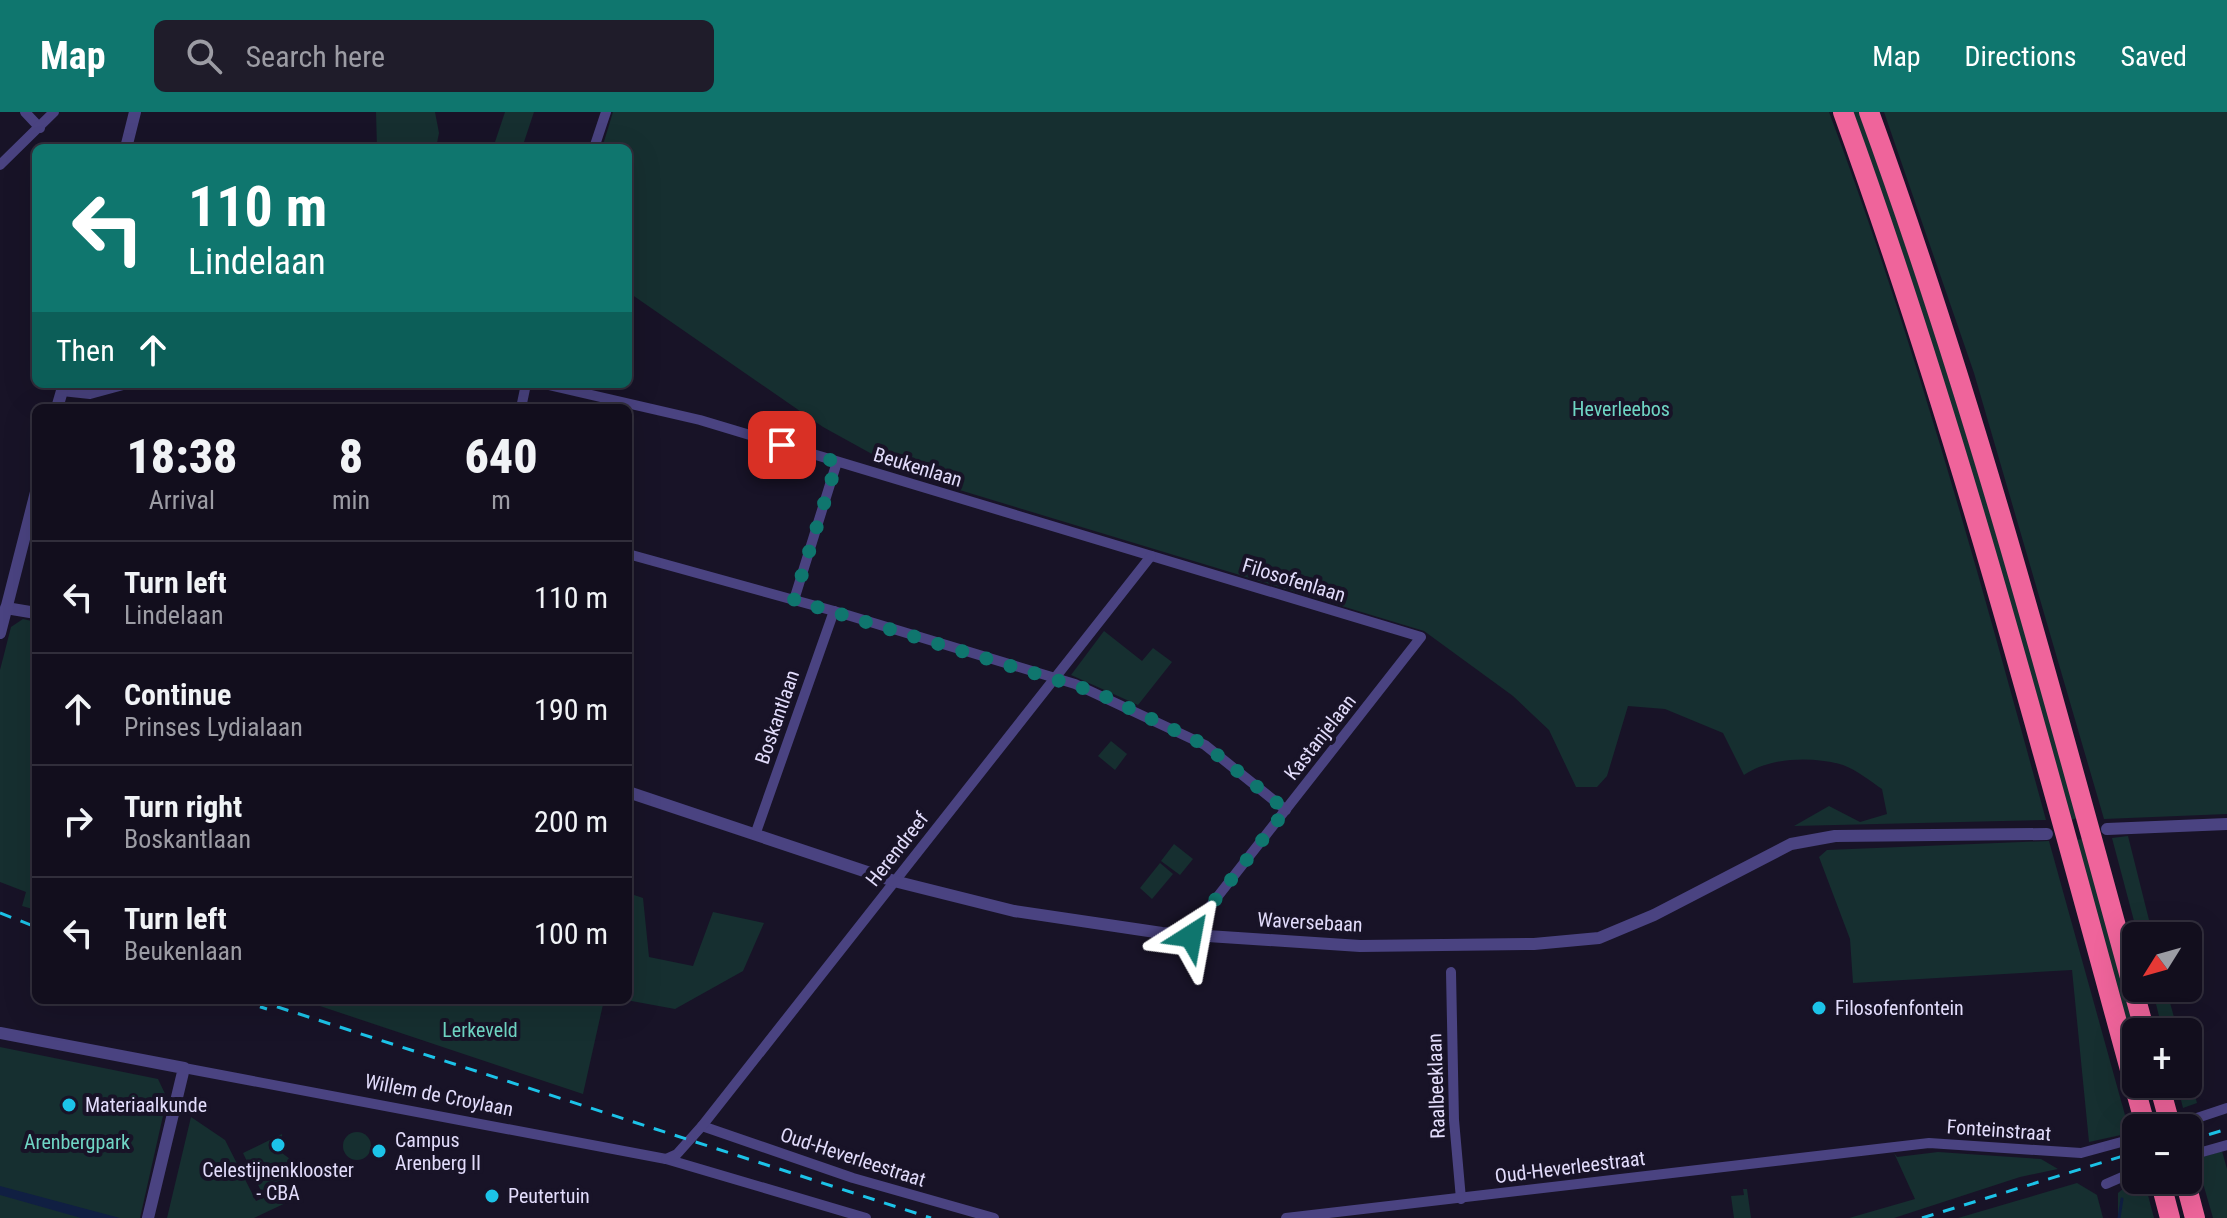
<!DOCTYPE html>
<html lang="en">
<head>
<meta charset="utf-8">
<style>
	:root { --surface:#120e1d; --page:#1f1c2a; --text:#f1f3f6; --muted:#9c9ca4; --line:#312e3b; --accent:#0f766e }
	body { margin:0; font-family:"Roboto Condensed",sans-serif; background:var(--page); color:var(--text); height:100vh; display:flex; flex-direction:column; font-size:30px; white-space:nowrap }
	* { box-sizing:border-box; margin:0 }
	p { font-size:26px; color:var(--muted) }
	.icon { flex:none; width:44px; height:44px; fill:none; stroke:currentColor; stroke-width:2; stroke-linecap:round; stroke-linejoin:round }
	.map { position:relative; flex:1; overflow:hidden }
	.sheet { position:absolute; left:32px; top:292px; width:600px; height:600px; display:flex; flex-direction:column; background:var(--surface); border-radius:12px; box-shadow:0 8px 32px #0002,0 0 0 2px var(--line) }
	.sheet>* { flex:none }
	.top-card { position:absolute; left:32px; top:32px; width:600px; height:244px; border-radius:12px; box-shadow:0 8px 32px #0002,0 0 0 2px var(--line); background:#0f766e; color:#fff; overflow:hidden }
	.needle { width:52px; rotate:233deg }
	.buttons { position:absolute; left:2122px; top:810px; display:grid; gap:16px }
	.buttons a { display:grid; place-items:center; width:80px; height:80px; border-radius:12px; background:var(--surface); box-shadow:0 8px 32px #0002,0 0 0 2px var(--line); font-size:40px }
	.pin { position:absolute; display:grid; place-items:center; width:68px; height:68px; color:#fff; margin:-34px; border-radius:16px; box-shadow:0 4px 12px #0006 }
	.me { position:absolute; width:88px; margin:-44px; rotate:34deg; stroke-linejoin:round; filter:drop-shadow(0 0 6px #0008) }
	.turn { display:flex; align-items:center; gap:28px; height:168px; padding:0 24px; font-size:36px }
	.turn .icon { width:104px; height:104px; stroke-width:2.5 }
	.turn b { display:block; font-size:56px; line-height:68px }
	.then { display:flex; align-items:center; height:76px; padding:0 24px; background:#0003; gap:16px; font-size:30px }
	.eta { display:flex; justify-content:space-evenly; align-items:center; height:136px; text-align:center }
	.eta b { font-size:48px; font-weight:800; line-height:56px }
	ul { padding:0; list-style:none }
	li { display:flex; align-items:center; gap:24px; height:112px; padding:0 24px; border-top:2px solid var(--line) }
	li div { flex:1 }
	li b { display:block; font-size:30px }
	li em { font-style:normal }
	header { display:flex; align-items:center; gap:48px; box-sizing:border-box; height:112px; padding:0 40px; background:var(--accent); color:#fff }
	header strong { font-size:38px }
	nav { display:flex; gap:44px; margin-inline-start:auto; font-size:28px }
	.search { width:560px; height:72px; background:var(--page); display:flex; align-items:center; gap:20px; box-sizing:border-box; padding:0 28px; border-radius:12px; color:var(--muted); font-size:30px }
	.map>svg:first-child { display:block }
	.green { fill:#162f30 }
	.water { fill:#101f42 }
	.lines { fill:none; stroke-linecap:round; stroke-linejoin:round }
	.stream { stroke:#101f42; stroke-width:3 }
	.minor { stroke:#4a4381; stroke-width:10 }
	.tertiary { stroke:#4a4381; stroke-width:12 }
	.motorway { stroke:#ef649b; stroke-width:20 }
	.rail { stroke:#1cc3e8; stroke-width:3; stroke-dasharray:12 10; stroke-linecap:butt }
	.route { stroke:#0f766e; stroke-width:14; stroke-dasharray:0 25.2 }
	.poi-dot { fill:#1cc3e8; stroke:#181327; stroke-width:3 }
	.labels { text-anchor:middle; stroke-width:8; stroke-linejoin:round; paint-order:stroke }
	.park-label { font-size:20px; fill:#6fd5c4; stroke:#181327 }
	.street-label { font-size:20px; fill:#e2dcfb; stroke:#181327 }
	.poi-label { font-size:20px; fill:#e2dcfb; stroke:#181327; text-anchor:start }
</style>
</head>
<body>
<header>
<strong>Map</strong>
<div class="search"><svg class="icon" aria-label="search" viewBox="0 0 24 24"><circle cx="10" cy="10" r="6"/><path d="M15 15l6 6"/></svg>Search here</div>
<nav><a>Map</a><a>Directions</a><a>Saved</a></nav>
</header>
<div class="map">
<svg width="2227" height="1106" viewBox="0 0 2227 1106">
	<rect width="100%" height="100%" fill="#181327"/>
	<g class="green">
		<path d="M376,0h59l4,21 -3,15h-59z"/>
		<path d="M505,0h29l-12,36h-29z"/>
		<path d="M613,0h1216c87,232 152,470 217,708l-252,6 35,-20 31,16 27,-8 -5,-25c-12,-8 -25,-19 -39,-24 -30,-9 -73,-8 -99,10l-21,-42 -58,-24 -37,-3 -21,70 -10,11h-21l-27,-57 -36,-34 -89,-65 -514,-156 -87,-48 -195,-135v-144h-26z"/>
		<path d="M1852,0h7c84,232 152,468 219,706l-7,2c-66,-239 -134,-475 -219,-708z"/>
		<path d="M1884,0h343v702l-123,5 -130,-446z"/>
		<path d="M23,507l13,3v288l-14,-4 4,-14 -26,-10v-212l11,-43z"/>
		<path d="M1104,519l38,30 11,-13 19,14 -34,43 -67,-30z"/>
		<path d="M1111,629l16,13 -12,16 -17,-14z"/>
		<path d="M2128,724l25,100h-15l-26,-98z"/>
		<path d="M2083,727l53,195v22l-60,-216z"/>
		<path d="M2049,729l81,292 -41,9 -17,-172 -219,13 -3,-44 -31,-82 8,-7z"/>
		<path d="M1174,732l19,15 -13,16 -19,-14z"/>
		<path d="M1160,751l13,11 -21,25 -12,-11z"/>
		<path d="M628,781l15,5 6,59 44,9 20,-54 51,11 -21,48 -68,38 -49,-9z"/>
		<path d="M2152,876h14l12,44h-15z"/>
		<path d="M302,888h302l-21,94z"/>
		<path d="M0,935l158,32 9,19 -27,120h-140z"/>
		<path d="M2188,958l9,33 -14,5 -6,-24h11z"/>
		<path d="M191,1005l34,23 31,61 32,-14 6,12 -40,19h-87z"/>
		<circle cx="357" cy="1034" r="14"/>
		<path d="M282,1022v19l24,18 -44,22 -19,-40z"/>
		<path d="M2222,1039l5,18v49h-14l-17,-59z"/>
		<path d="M1938,1040l103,7 17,10 -38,8 -126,41h-45l66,-19 -21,-46 3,4z"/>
		<path d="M2136,1066l8,2 10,38h-36v-25z"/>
		<path d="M2077,1071l20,12 6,23h-145z"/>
		<path d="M1743,1077h4l4,29h-17l-3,-22 13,-1z"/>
	</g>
	<path class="water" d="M0,1074l120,32h-39l-81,-23z"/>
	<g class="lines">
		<path class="stream" d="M2119,1106l3,-19"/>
		<g class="minor">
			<path d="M25,0l15,16"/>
			<path d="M594,36l12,-36"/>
			<path d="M0,53l54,-53"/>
			<path d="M544,272l156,36 721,217 -228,291 -2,8"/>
			<path d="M62,279l28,3 37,-10"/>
			<path d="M521,296l5,-24"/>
			<path d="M628,442l206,57 241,73 130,61 81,65"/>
			<path d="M794,488l43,-138"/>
			<path d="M755,723l79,-224"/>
			<path d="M1451,860l3,148 7,79"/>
			<path d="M184,956l482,91 200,59"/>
			<path d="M702,1014l151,52 141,40"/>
			<path d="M2170,1015l57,-19"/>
			<path d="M2188,1044l39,-11"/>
			<path d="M666,1047l11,-5 25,-28 449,-570"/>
			<path d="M2106,1072l30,-13"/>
			<path d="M1286,1106l643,-75 152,10 55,-15"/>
		</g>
		<g class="tertiary">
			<path d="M126,36l9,-36"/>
			<path d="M57,296l7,-24"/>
			<path d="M6,496l30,5"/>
			<path d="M0,521l36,-141"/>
			<path d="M628,680l266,89 120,30 148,22 198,13 174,-2 65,-6 55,-23 137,-71 44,-8 212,-2"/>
			<path d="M2107,717l120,-5"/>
			<path d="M0,921l184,35 -36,150"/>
		</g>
		<g class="motorway">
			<path d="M1843,0c121,333 209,675 303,1016"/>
			<path d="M1869,0c110,301 191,611 276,920"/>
			<path d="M2159,972l12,44"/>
			<path d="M2160,1068l10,38"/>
			<path d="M2185,1068l10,38"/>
		</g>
		<g class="rail">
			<path d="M0,801l36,14"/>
			<path d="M239,888l28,9"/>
			<path d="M256,888l675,218"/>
			<path d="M2188,1029l39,-12"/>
			<path d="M1922,1106l214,-66"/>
		</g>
	</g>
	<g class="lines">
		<path class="route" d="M782,333l55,17 -43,138 302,92 109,53 81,65 -93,118 -2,8"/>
	</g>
	<g class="poi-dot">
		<circle cx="1819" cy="896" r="8"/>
		<circle cx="69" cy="993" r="8"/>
		<circle cx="278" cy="1033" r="8"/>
		<circle cx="379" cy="1039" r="8"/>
		<circle cx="492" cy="1084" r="8"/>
	</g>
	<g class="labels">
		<g class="park-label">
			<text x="1621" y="304">Heverleebos</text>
			<text x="480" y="925">Lerkeveld</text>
			<text x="77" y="1037">Arenbergpark</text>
		</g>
		<g class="street-label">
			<text transform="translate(918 355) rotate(17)" y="7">Beukenlaan</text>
			<text transform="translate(1294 468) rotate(17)" y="7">Filosofenlaan</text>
			<text transform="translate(777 605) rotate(-71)" y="7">Boskantlaan</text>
			<text transform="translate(1320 625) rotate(-52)" y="7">Kastanjelaan</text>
			<text transform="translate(897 737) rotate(-52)" y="7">Herendreef</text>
			<text transform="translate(1310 810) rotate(3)" y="7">Waversebaan</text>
			<text transform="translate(1436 974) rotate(-92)" y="7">Raalbeeklaan</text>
			<text transform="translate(439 983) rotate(11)" y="7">Willem de Croylaan</text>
			<text transform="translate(1999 1018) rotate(4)" y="7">Fonteinstraat</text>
			<text transform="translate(853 1045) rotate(18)" y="7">Oud-Heverleestraat</text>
			<text transform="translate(1570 1055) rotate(-7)" y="7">Oud-Heverleestraat</text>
		</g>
		<g class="poi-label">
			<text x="1835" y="903">Filosofenfontein</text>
			<text x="85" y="1000">Materiaalkunde</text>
			<text x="395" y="1035">Campus<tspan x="395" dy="23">Arenberg II</tspan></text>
			<text x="278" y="1065" text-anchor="middle">Celestijnenklooster<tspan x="278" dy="23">- CBA</tspan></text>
			<text x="508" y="1091">Peutertuin</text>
		</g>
	</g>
</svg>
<div class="buttons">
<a><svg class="needle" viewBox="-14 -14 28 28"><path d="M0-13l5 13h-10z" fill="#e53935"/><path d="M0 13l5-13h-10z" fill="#9c9ca4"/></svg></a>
<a>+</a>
<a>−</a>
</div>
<div class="pin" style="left:782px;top:333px;background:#d93025"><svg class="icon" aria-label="arrive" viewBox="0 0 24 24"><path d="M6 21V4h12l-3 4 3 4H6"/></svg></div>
<svg class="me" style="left:1191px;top:824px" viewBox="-20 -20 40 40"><path d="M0-17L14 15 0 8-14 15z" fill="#0f766e" stroke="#fff" stroke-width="4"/></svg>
<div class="top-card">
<div class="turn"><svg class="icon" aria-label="left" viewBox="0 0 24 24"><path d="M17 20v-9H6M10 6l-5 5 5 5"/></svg><div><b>110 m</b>Lindelaan</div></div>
<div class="then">Then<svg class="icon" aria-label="ahead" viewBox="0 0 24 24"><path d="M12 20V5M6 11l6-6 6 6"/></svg></div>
</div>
<section class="sheet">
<div class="eta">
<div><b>18:38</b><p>Arrival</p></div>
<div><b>8</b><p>min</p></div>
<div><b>640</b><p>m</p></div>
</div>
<ul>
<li><svg class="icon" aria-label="left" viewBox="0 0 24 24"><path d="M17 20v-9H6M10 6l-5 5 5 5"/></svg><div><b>Turn left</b><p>Lindelaan</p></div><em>110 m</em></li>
<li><svg class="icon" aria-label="ahead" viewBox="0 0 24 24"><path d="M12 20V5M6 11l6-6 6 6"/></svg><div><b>Continue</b><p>Prinses Lydialaan</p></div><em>190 m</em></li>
<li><svg class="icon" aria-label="right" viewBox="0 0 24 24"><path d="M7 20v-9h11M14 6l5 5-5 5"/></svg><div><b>Turn right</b><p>Boskantlaan</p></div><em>200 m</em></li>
<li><svg class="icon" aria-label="left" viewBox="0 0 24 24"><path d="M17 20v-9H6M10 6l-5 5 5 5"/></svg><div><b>Turn left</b><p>Beukenlaan</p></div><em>100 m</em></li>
</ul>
</section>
</div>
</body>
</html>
